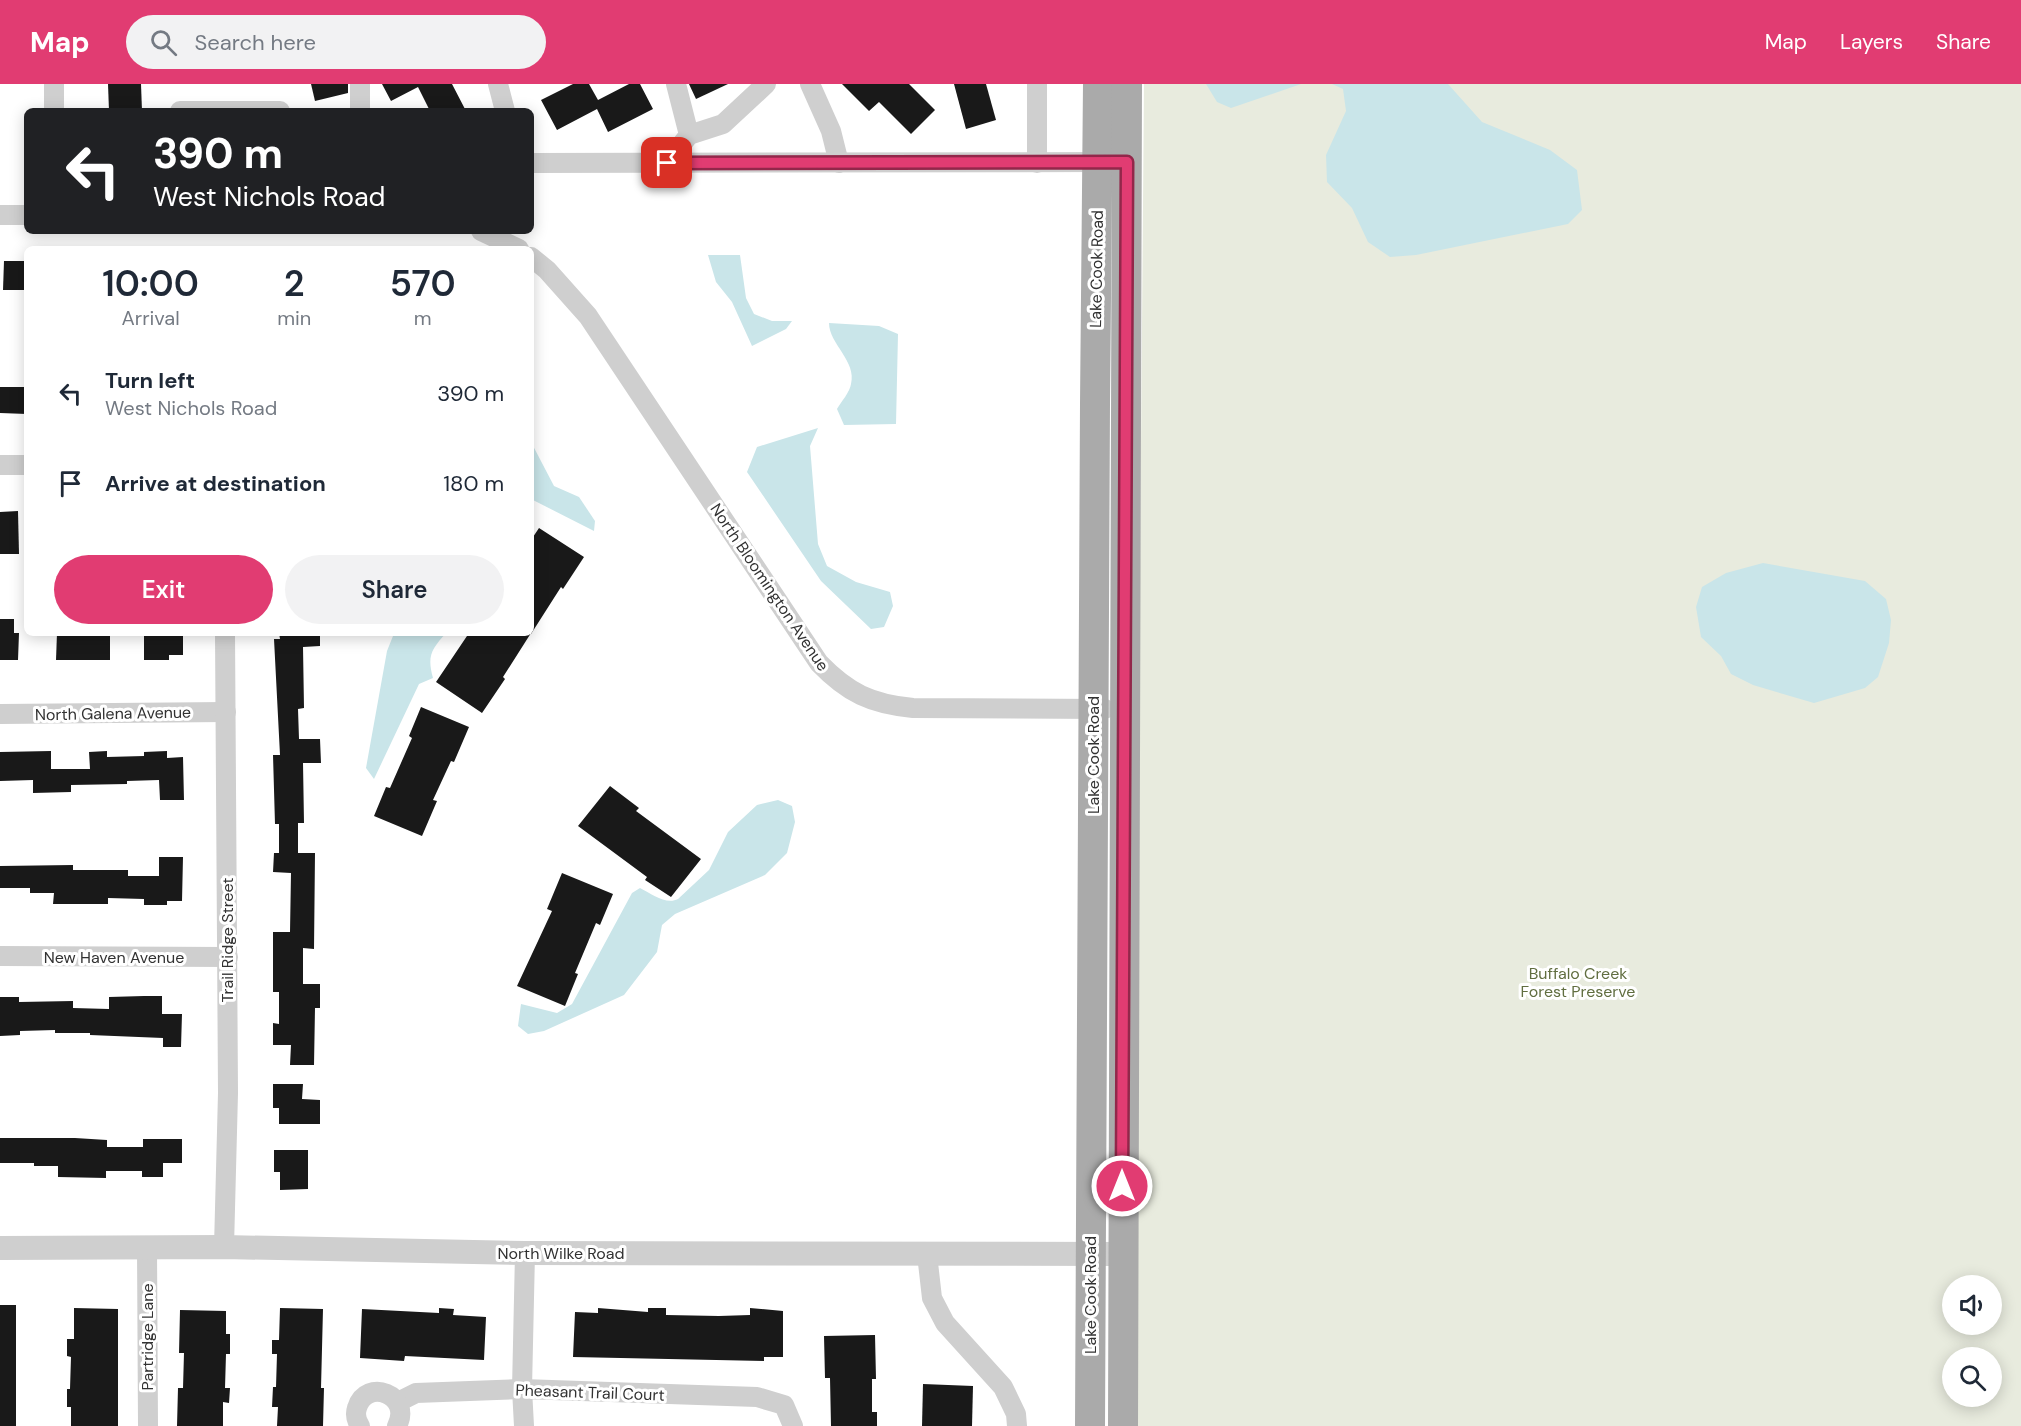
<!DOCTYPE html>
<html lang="en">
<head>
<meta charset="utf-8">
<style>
	:root { --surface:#fff; --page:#f2f2f3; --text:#1f2937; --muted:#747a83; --accent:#e13c72 }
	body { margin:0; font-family:"DM Sans",sans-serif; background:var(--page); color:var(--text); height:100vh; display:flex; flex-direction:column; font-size:22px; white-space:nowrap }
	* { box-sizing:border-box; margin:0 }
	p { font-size:20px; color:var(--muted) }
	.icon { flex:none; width:33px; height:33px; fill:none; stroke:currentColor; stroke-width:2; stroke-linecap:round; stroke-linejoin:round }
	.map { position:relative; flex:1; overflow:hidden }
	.side { position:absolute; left:24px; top:162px; width:510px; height:390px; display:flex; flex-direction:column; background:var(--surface); border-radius:9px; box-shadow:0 3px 15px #0003 }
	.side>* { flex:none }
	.guide { position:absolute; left:24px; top:24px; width:510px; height:126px; border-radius:9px; box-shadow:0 3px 15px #0003; background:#202124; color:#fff; overflow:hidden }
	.tools { position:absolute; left:1942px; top:1191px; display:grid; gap:12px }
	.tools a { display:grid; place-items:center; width:60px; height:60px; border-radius:50%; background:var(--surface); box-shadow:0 3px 15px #0003; font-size:30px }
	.pin { position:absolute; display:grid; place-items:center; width:51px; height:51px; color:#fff; margin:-26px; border-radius:12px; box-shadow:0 3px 9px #0006 }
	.me { position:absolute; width:66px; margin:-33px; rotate:0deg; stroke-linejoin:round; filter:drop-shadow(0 0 4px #0008) }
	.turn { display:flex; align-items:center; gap:21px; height:126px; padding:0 30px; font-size:27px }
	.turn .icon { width:78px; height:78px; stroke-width:2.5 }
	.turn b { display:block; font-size:42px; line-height:51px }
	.eta { display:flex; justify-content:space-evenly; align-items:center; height:102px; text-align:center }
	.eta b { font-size:36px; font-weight:600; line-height:42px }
	.button { display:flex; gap:12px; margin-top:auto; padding:12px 30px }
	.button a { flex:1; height:69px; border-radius:36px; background:var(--accent); color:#fff; font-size:24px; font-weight:600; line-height:69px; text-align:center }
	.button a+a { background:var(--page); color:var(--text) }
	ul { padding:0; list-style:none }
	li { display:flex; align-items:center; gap:18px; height:90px; padding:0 30px }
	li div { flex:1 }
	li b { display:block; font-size:22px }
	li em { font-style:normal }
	header { display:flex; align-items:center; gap:36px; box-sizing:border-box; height:84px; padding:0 30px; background:var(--accent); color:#fff }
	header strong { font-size:28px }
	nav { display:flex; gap:33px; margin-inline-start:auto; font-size:21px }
	.search { width:420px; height:54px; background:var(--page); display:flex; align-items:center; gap:15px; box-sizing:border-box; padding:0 21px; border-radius:33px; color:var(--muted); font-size:22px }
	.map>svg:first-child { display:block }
	.green { fill:#e8ebde; fill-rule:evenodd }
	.water { fill:#c9e5e9 }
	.building { fill:#191919 }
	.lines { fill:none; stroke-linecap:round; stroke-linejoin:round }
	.minor { stroke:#cfcfcf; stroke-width:20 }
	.tertiary { stroke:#cfcfcf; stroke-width:24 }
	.primary { stroke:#aaa; stroke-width:30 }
	.route-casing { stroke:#92274a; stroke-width:15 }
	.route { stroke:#e13c72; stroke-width:10 }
	.labels { text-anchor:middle; stroke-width:6; stroke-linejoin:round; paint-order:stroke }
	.street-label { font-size:16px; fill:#323232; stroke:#fff }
	.park-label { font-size:16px; fill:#616e40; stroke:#fff }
</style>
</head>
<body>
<header>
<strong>Map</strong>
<div class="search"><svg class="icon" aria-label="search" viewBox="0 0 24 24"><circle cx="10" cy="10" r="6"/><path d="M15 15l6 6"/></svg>Search here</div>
<nav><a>Map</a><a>Layers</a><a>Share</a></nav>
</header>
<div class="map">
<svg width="2021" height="1342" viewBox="0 0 2021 1342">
	<rect width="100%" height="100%" fill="#fff"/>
	<path class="green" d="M1144,0h877v1342h-888zM1953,1202h39v38h-39zM1953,1274h39v38h-39z"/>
	<g class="water">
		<path d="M1206,0h95l-70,24 -14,-6z"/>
		<path d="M1332,0h116l34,38 68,28 27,20 5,40 -14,14 -152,31 -26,2 -22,-15 -16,-34 -25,-26 -1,-27 20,-44 -3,-22z"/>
		<path d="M708,171h32l6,43 8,16 18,7h20l-6,8 -34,17 -20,-44 -16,-20z"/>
		<path d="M829,239l50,3 19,8 -2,90 -52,1 -7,-16c4,-7 13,-17 14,-25 6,-23 -22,-40 -22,-61z"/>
		<path d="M818,344l-8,18 8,98 9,22 29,16 34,10 3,14 -9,21 -13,2 -50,-48 -74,-109 10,-25z"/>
		<path d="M531,350v8l23,44 25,11 16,24 -1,10 -63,-32z"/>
		<path d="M1763,479l102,18 21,18 5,21 -2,23 -11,34 -13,11 -51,15 -61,-18 -22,-11 -10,-18 -20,-19 -5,-30 6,-20 24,-14z"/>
		<path d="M403,549h43c-15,17 -19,23 -13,45l-14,6 -45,95 -8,-11 21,-117 6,-15z"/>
		<path d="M778,716l14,6 3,16 -8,31 -22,22 -90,39 -13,11 -5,27 -33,43 -80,36 -16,3 -10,-8 3,-22 36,9 15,-9 60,-111 8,-5c12,6 26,17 38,11l31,-29 19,-38 29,-27z"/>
	</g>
	<g class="building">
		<path d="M108,0h33l1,27h-33z"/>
		<path d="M311,0h37v9l-33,8z"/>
		<path d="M382,0h70l14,27h-36l-12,-24 -27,14z"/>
		<path d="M573,0h16l9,16 31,-16h11l13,25 -45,23 -11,-23 -40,21 -16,-30z"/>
		<path d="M689,0h39l-32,15z"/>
		<path d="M842,0h67l26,26 -24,24 -32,-32 -10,9z"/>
		<path d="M954,0h32l10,36 -30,9z"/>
		<path d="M4,177h23v29h-24z"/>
		<path d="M0,303h27v27l-27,-1z"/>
		<path d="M18,427l1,43h-19v-42z"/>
		<path d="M539,444l45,29 -21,32 -2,-2 -30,47v-94z"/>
		<path d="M0,535h14v14h5l-1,27h-18z"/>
		<path d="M57,549h53v27h-54z"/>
		<path d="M144,549h39v22h-14v5h-25z"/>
		<path d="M279,549h41v13l-17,1 1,61 -6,1 1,30h21l1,24h-18l1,60h-6v30h17l-1,96 -11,-1v36h17v24h-5l-1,57h-24l1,-20h-18v-22l6,1v-32h-6v-60h17l1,-59 -18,-1 1,-19h5v-29h-4l-2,-69h7l-6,-116h6z"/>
		<path d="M469,549h62l-28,44 2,2 -23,34 -46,-31z"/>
		<path d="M421,623l48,20 -15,35 -3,-1 -18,39 4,1 -15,35 -48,-20 12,-29 4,1 22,-50 -3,-2z"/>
		<path d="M51,667v18h39l-1,-17 18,-1v6l37,-1v-4l23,-1v7l16,-1 1,43h-24l-1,-20 -32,1v3l-56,1v7l-38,1v-13l-33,1v-29z"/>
		<path d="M610,702l29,22 -3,3 65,48 -30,38 -26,-17 2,-3 -69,-51z"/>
		<path d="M159,773h24l-1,44h-15v4h-23v-6l-36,-1v6h-55l1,-11h-24v-5h-30v-22l73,-1v5h55v6h31z"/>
		<path d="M562,789l51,21 -13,31 -4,-2 -21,50 3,1 -13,32 -48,-20 35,-75 -5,-2z"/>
		<path d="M144,912h18v18h20l-1,33h-18v-9l-73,-3v-2h-35v-3l-35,1v4l-20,1v-39h19v5l54,-1v7l36,1v-12z"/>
		<path d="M273,1000h30l-1,15 18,1v24h-41v-16h-6z"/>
		<path d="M0,1054h75l32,2v7h36v-8h39v24h-19v14h-21v-6h-36v7l-48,-1v-11h-24v-3h-34z"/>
		<path d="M274,1066h34v39l-28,1v-18h-6z"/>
		<rect x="0" y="1221" width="16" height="121"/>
		<path d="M74,1224l44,1v117h-47v-19h-4v-18h3l1,-32 -4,-1v-17h7z"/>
		<path d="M280,1224l43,1 -2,79h3l-1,38h-46l1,-19h-6l1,-20h3l1,-33h-5v-14h7z"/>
		<path d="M439,1224l15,1 -1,6 33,2 -2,43 -79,-4 -1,5 -44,-3 2,-49 77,4z"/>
		<path d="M598,1224l50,4v-4h18v7l53,1 31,-1v-7l33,3v46h-19v4l-191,-4 2,-45 23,1z"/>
		<path d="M180,1226l46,1v23h4v20h-4l-1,34h5l-1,15 -6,-1v24h-46l1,-38h5l1,-35h-5z"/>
		<path d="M875,1251l1,44h-4v33h5v14h-46l-1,-48h-5l-1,-42z"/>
		<path d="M923,1300l50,2 -1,40h-50z"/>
	</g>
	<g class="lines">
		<g class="minor">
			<path d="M54,0v27"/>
			<path d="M360,0v27"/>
			<path d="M498,0l7,27"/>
			<path d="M676,0l13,51"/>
			<path d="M810,0l21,47 8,32"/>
			<path d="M1037,0v79"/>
			<path d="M180,27h100"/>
			<path d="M531,79l576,-1"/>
			<path d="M667,79l22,-28 34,-11 43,-40"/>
			<path d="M0,131h27"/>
			<path d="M481,147l38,18"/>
			<path d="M531,173l16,13 41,46 231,347c29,30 52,41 94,45l192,1"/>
			<path d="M0,381h27"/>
			<path d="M0,630l226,-2"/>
			<path d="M0,872l228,1"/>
			<path d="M224,1163l4,-154 -3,-460"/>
			<path d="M147,1164l1,178"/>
			<path d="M927,1170l5,44 13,25 58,64 13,27 1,12"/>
			<path d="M398,1318l18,-9 106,-4 235,8 27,8 9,21"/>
			<path d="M360,1342c-4,-6 -5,-12 -3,-18 9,-31 56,-13 40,18"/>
			<path d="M524,1342l-2,-37 3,-136"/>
		</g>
		<path class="tertiary" d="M0,1164l224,-1 301,6 597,1"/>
		<g class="primary">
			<path d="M1090,1342l5,-1022 3,-320"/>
			<path d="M1123,1342l4,-1342"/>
		</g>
	</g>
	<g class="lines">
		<g class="route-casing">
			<path id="route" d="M667,79l460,-1 -5,1024"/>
		</g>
		<use href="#route" class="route"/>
	</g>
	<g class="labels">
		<g class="street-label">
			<text transform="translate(1096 185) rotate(-89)" y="6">Lake Cook Road</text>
			<text transform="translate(770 503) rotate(56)" y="6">North Bloomington Avenue</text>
			<text transform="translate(113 629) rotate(-1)" y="6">North Galena Avenue</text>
			<text transform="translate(1093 671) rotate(-90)" y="6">Lake Cook Road</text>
			<text transform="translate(227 856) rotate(-90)" y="6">Trail Ridge Street</text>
			<text x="114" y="879">New Haven Avenue</text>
			<text x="561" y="1175">North Wilke Road</text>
			<text transform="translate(1090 1211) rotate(-90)" y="6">Lake Cook Road</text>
			<text transform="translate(147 1253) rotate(-90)" y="6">Partridge Lane</text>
			<text transform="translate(590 1308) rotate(2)" y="6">Pheasant Trail Court</text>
		</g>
		<g class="park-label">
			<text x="1578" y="895">Buffalo Creek<tspan x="1578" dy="18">Forest Preserve</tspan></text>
		</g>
	</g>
</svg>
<div class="tools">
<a><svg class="icon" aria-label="sound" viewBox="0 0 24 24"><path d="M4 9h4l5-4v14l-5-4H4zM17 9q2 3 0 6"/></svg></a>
<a><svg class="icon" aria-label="search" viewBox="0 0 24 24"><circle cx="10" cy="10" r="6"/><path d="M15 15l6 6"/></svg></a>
</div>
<div class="pin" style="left:667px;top:79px;background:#d93025"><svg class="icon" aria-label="arrive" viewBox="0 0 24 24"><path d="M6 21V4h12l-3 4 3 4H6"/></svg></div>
<svg class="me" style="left:1122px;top:1102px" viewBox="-20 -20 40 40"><circle r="17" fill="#e13c72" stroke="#fff" stroke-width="3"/><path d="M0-11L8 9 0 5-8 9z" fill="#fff"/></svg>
<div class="guide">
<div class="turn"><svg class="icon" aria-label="left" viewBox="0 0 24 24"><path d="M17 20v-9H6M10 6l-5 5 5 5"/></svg><div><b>390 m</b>West Nichols Road</div></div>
</div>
<section class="side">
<div class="eta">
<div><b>10:00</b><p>Arrival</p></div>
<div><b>2</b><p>min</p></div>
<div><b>570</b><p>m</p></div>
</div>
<ul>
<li><svg class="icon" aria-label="left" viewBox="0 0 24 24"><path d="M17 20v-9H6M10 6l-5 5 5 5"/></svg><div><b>Turn left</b><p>West Nichols Road</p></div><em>390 m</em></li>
<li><svg class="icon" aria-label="arrive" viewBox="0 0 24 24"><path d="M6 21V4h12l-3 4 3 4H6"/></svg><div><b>Arrive at destination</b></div><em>180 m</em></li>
</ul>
<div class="button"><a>Exit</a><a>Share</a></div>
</section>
</div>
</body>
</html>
